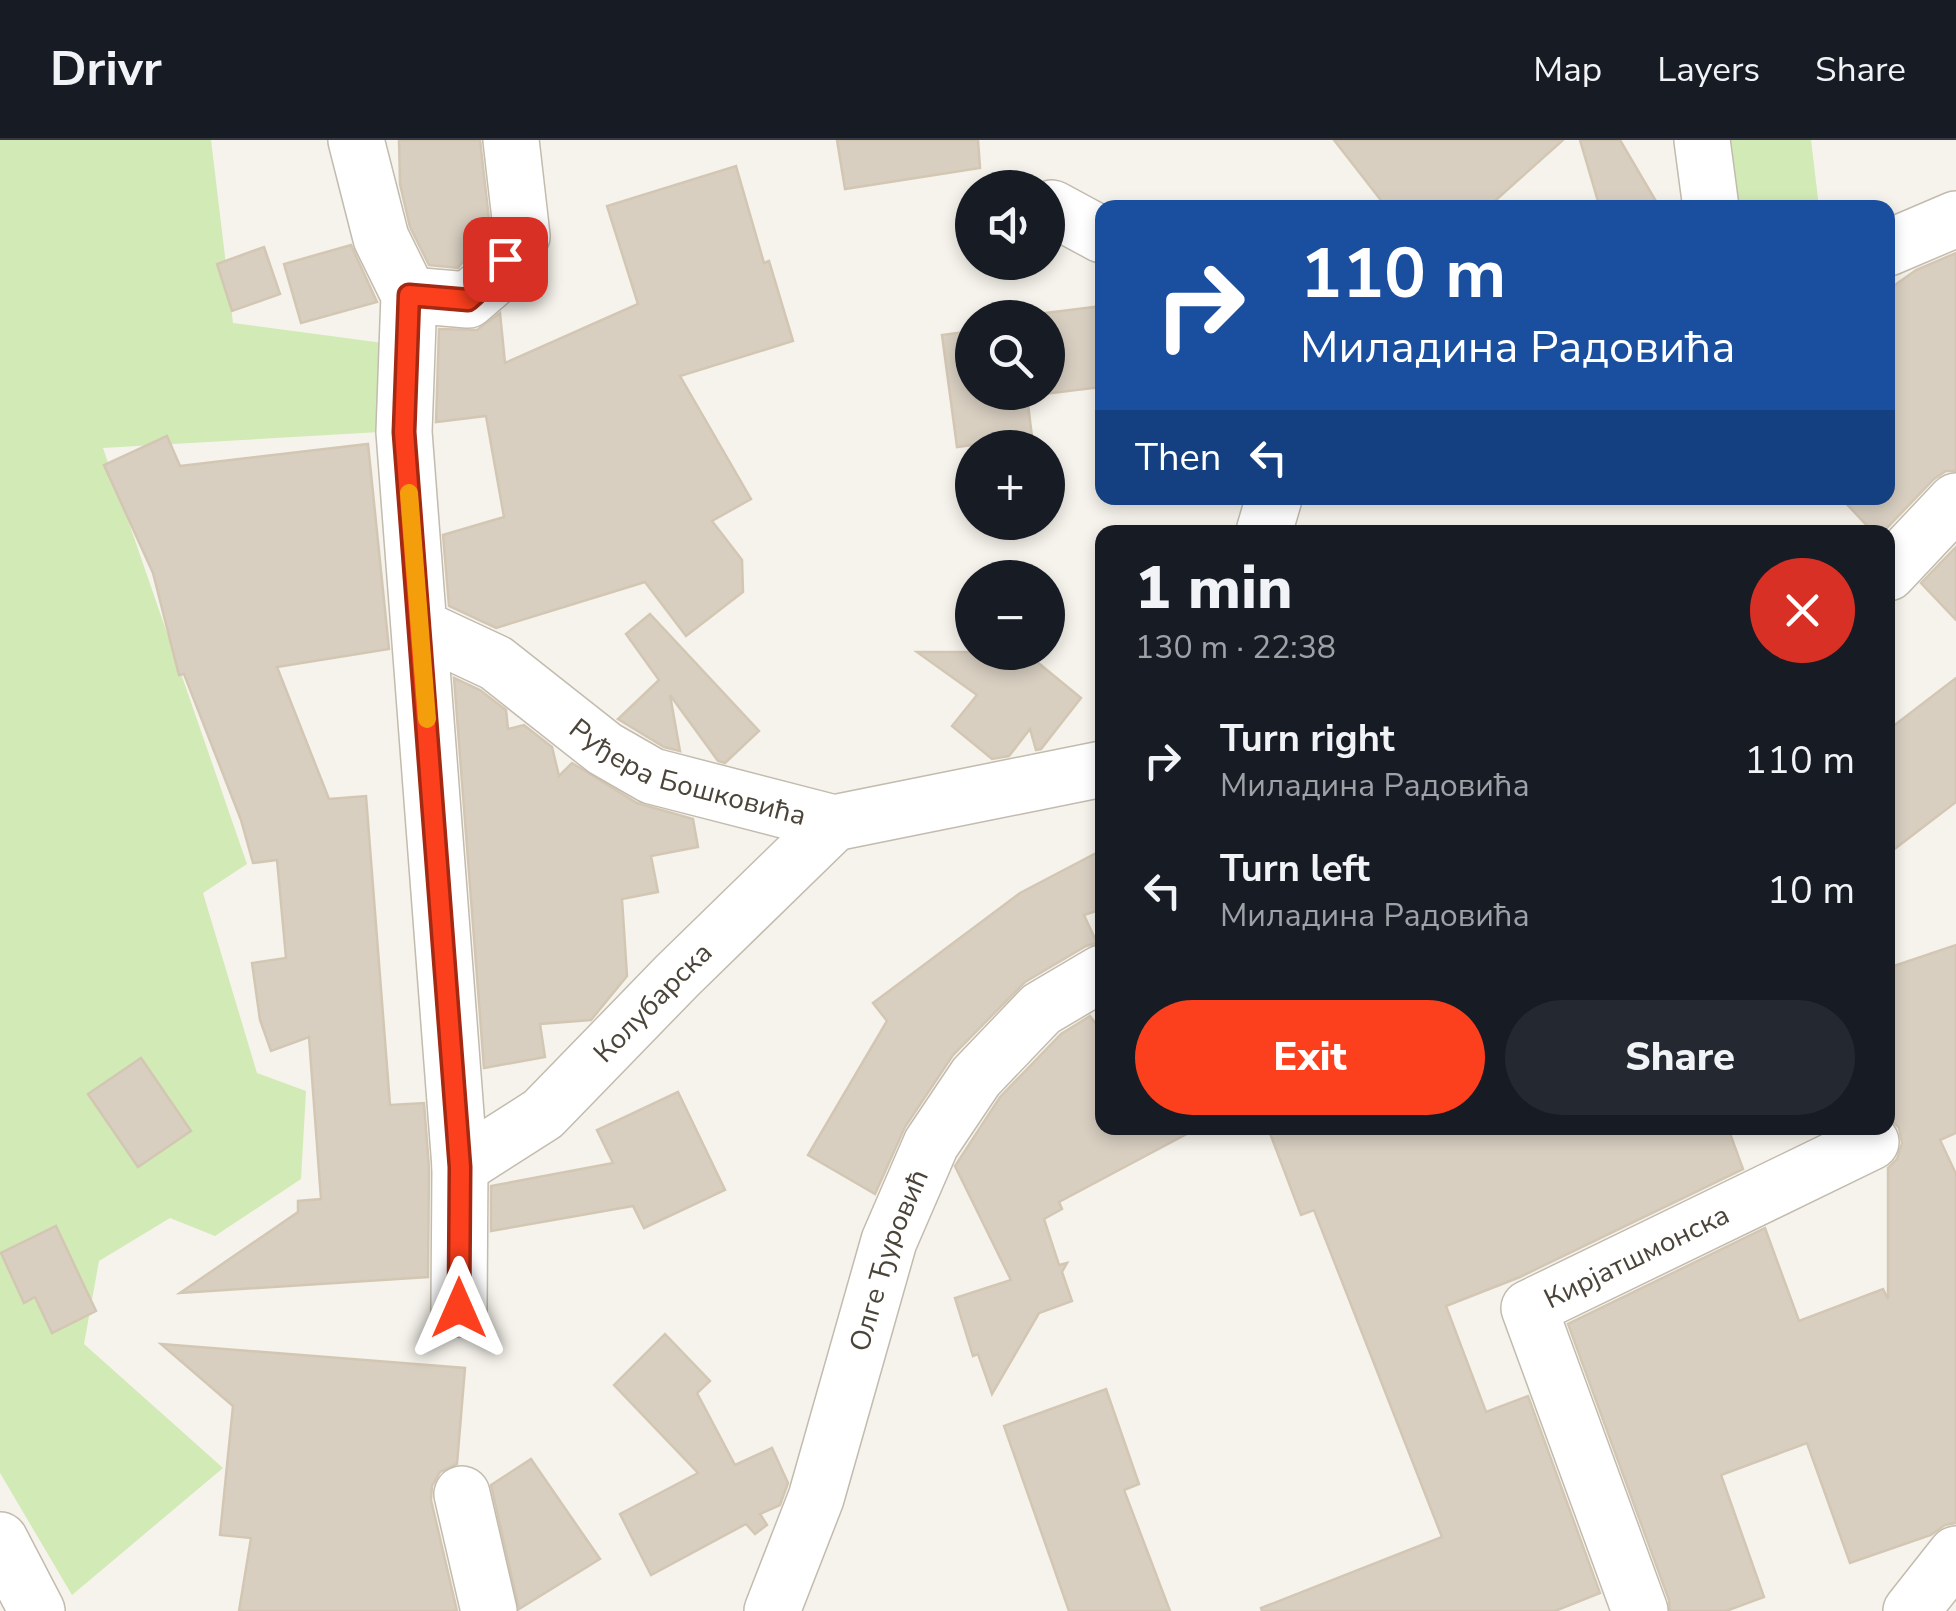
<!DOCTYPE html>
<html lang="en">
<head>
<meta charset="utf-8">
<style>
	:root { --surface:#171b24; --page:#242831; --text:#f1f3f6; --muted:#9ea1a6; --line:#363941; --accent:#fc3f1d }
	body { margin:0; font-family:"Nunito Sans",sans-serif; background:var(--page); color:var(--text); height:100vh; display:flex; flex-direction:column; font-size:38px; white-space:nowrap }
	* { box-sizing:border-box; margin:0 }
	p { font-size:32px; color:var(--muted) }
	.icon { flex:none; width:55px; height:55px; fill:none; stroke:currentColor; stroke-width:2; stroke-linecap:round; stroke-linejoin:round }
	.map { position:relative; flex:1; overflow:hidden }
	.sheet { position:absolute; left:1095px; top:385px; width:800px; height:610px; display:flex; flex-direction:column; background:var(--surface); border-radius:20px; box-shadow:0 5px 15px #0003 }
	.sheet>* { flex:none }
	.guide { position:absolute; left:1095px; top:60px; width:800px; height:305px; border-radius:20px; box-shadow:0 5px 15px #0003; background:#1a4fa0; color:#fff; overflow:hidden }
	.controls { position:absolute; left:955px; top:30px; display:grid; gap:20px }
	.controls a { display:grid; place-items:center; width:110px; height:110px; border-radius:50%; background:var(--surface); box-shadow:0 5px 15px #0003; font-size:50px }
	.pin { position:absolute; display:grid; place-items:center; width:85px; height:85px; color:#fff; margin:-42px; border-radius:20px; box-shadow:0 5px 15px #0006 }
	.me { position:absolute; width:110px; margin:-55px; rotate:0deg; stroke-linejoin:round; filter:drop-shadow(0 0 8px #0008) }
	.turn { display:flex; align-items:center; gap:35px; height:210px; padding:0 40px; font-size:45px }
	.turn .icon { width:130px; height:130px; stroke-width:2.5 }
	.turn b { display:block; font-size:70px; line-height:85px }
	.then { display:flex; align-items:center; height:95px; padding:0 40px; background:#0003; gap:20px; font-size:38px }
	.round { display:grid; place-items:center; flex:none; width:105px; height:105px; border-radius:52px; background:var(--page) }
	.head { display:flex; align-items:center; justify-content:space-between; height:170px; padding:0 40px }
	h1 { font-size:60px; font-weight:800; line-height:75px }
	.primary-button { display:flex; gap:20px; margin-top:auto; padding:20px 40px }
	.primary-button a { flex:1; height:115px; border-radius:60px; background:var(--accent); color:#fff; font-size:40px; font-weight:800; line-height:115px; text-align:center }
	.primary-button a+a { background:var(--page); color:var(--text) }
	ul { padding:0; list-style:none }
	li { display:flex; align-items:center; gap:30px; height:130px; padding:0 40px }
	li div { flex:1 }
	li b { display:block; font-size:38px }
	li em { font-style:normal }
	header { display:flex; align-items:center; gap:60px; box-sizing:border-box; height:140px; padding:0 50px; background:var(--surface); border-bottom:2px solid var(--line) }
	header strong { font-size:48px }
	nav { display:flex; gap:55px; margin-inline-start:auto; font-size:35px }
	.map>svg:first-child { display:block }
	.green { fill:#d2eab5 }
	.building { fill:#d8cfc1; stroke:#d3c7b4; stroke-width:2.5 }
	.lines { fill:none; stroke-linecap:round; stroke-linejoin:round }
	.minor-casing { stroke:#c2bbae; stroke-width:58 }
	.minor { stroke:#fff; stroke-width:55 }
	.route-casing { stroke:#a42913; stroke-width:25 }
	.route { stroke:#fc3f1d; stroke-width:18 }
	.slow { stroke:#f59e0b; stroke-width:18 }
	.labels { text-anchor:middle; stroke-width:8; stroke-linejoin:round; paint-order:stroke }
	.street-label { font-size:28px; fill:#4b4439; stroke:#fff }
</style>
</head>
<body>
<header>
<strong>Drivr</strong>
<nav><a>Map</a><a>Layers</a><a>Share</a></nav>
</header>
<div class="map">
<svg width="1956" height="1471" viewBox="0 0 1956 1471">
	<rect width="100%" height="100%" fill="#f6f3ec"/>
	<g class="green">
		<path d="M0,0h211l22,183 150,20 -3,89 -277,16 144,416 -44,29 54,180 49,18 -5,88 -86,57 -45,-18 -71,43 -15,83 139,124 -151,127 -72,-122z"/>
		<path d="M1710,0h101l8,67h-86z"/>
	</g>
	<g class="building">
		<path d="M399,0h81l10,88 -32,40 -29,-3 -19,-38 -10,-43z"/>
		<path d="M837,0h141l2,28 -135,21z"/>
		<path d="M1334,0h229l-76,68h-100z"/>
		<path d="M1580,0h40l40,68h-60z"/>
		<path d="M736,26l28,97 5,-2 24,80 -113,35 71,123 -39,22 30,39 1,32 -57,44 -41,-54 -149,46 -47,-22 -6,-71 61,-18 -18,-101 -50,6 3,-93 38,1 23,-17 5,50 133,-59 -31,-98z"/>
		<path d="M351,105l26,57 -76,21 -17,-59z"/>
		<path d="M264,107l16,47 -48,17 -15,-47z"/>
		<path d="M1956,113v218h-10l-12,8 -51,53h-10l-32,-34h47v-208l28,-20z"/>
		<path d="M1102,166v81l-75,9 5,41 -75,10 -15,-112 30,-4v61h76v-74l-19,-3z"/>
		<path d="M167,296l13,30 188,-22 21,205 -112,18 52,132 37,-3 24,309 34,-2 5,65 -1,109 -248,16 118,-81v-11l23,-2 -12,-162 -38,14 -11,-31 -8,-57 34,-5 -9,-98 -24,3 -12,-43 -57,-146 -5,1 -26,-102 -49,-108z"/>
		<path d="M1956,407v73l-35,-37z"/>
		<path d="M650,474l109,117 -34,32 -7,-2 -48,-66 10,56 -16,-4 -46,-28 41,-39 -33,-46z"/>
		<path d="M917,512h108l56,46 -40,51 -5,1 -6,-21 -21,27 -17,3 -40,-33 25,-31z"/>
		<path d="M454,538l26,12 26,20 2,19 16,-4 28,22 7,29 13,-13 65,40 56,16 5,28 -47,9 7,36 -36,7 5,77 -36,44 -51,4 5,33 -61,11z"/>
		<path d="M1956,538v124l-68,52v-124z"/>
		<path d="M1102,710v59l-18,6 13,28 -11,3 -61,36 -72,73 -48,72 -30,67 -67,-39 79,-134 -14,-18 147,-110z"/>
		<path d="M1956,805v188l-16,7 16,34v349l-11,2 -14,10 -81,28 -43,-120 -86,32 43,122 -38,14h-56l-1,-11 -101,-276 197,-96 34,93 84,-32 5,10v-131l9,-9 5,-16 -3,-15 -11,-12v-148z"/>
		<path d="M1090,876l12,16v96h96l-139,74 3,7 -18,10 15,46 8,-2 -5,9 10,29 -33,12 -47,81 -14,-40 -5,2 -18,-58 56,-18 -56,-114 45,-69 61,-63z"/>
		<path d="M141,918l50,73 -53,36 -50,-73z"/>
		<path d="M678,952l47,98 -81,38 -11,-22 -142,25v-45l122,-23 -16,-33z"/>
		<path d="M1268,988h460l15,41 -223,108 -74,29 40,106 42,-16 72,197 -45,18h-293l-1,-3 181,-71 -128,-327 -13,5z"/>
		<path d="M56,1086l40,85 -44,22 -17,-36 -11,6 -23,-50z"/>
		<path d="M665,1194l45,47 -13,12 38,72 37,-17 16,35 -8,22 -20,9 7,11 -12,9 -9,-10 -95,51 -31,-61 78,-41 -84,-88z"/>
		<path d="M161,1204l304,24 -8,96 -17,8 -8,14 -1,14 26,111h-218l12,-73 -31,-3 13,-129z"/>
		<path d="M1106,1249l33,95 -15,6 46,121h-101l-65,-185z"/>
		<path d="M531,1319l69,100 -81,50 -28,-124z"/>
	</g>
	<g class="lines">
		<g class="minor-casing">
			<g id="minor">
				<path d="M356,0l25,98 28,57 -5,137 56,735 -1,142"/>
				<path d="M1702,0l9,68"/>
				<path d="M1052,68l50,27"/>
				<path d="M1888,108l68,-29"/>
				<path d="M409,155l59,5 21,-18 33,-46 -11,-96"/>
				<path d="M1264,392l10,-34"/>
				<path d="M1888,433l68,-72"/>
				<path id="s1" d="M421,488l75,35 109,86 47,27 182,47 268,-54"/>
				<path id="s2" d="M460,1027l83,-53 134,-138 157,-153"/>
				<path d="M462,1354l27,117"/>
				<path d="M0,1400l37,71"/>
				<path id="s3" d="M772,1471l44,-113 73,-257 42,-97 45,-67 65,-68 61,-36"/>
				<path id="s4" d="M1640,1471l-111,-303 342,-166"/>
				<path d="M1911,1471l45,-57"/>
			</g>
		</g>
		<use href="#minor" class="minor"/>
	</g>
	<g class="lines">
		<g class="route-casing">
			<path id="route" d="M459,1168l1,-141 -56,-735 5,-137 59,5 20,-18 17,-23"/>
		</g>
		<use href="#route" class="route"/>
		<path class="slow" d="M409,353l18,226"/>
	</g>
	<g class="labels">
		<g class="street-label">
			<text dy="10" stroke="none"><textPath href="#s1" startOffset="308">Руђера Бошковића</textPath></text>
			<text dy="10" stroke="none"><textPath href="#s2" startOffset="255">Колубарска</textPath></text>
			<text dy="10" stroke="none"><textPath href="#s4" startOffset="442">Кирјатшмонска</textPath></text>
			<text dy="10" stroke="none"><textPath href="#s3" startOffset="370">Олге Ђуровић</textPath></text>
		</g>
	</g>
</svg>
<div class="controls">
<a><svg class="icon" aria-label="sound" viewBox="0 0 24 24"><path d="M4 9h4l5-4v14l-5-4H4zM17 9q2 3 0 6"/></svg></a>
<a><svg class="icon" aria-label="search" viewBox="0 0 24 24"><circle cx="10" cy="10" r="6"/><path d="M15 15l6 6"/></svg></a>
<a>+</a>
<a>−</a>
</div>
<div class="pin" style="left:505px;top:119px;background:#d93025"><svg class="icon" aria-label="arrive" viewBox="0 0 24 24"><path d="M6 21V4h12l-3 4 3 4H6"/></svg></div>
<svg class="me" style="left:459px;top:1168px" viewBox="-20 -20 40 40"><path d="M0-17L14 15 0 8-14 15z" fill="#fc3f1d" stroke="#fff" stroke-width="4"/></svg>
<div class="guide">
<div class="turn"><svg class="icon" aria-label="right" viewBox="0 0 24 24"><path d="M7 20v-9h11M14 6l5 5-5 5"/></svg><div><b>110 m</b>Миладина Радовића</div></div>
<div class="then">Then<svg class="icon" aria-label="left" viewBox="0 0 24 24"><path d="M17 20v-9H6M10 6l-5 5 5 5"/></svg></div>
</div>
<section class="sheet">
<div class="head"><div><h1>1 min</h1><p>130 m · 22:38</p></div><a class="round" style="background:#d93025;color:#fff"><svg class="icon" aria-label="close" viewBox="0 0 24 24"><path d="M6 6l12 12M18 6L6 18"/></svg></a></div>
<ul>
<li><svg class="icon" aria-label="right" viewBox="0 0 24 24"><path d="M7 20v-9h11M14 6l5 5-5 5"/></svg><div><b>Turn right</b><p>Миладина Радовића</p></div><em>110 m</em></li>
<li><svg class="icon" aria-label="left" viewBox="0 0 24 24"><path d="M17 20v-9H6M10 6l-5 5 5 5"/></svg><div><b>Turn left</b><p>Миладина Радовића</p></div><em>10 m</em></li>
</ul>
<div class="primary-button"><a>Exit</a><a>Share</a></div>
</section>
</div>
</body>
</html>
